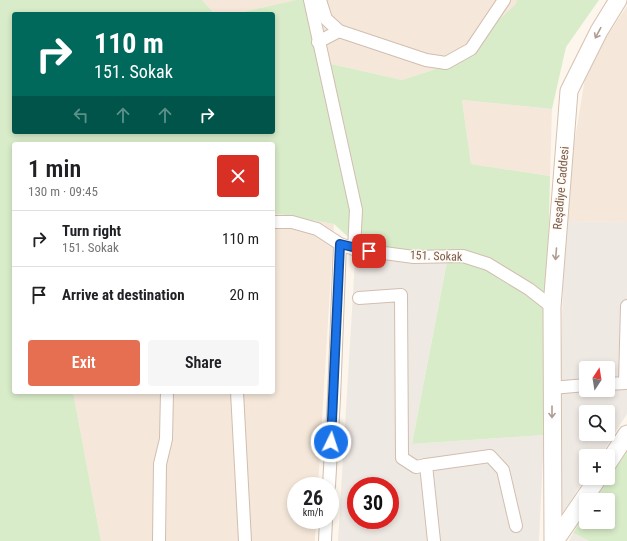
<!DOCTYPE html>
<html lang="en">
<head>
<meta charset="utf-8">
<style>
	:root { --surface:#fff; --page:#f6f6f6; --text:#202124; --muted:#757577; --line:#e0e0e0; --accent:#e76f51 }
	body { margin:0; font-family:"Roboto Condensed",sans-serif; background:var(--page); color:var(--text); height:100vh; display:flex; flex-direction:column; font-size:15px; white-space:nowrap }
	* { box-sizing:border-box; margin:0 }
	p { font-size:13px; color:var(--muted) }
	.icon { flex:none; width:22px; height:22px; fill:none; stroke:currentColor; stroke-width:2; stroke-linecap:round; stroke-linejoin:round }
	.map { position:relative; flex:1; overflow:hidden }
	.drawer { position:absolute; left:12px; top:142px; width:263px; height:252px; display:flex; flex-direction:column; background:var(--surface); border-radius:4px; box-shadow:0 2px 6px #0003 }
	.drawer>* { flex:none }
	.top-card { position:absolute; left:12px; top:12px; width:263px; height:122px; border-radius:4px; box-shadow:0 2px 6px #0003; background:#00695c; color:#fff; overflow:hidden }
	.needle { width:26px; rotate:12deg }
	.fabs { position:absolute; left:579px; top:361px; display:grid; gap:8px }
	.fabs a { display:grid; place-items:center; width:36px; height:36px; border-radius:4px; background:var(--surface); box-shadow:0 2px 6px #0003; font-size:20px }
	.speed { position:absolute; left:287px; top:477px; display:flex; gap:8px; font-size:20px; font-weight:700; text-align:center }
	.speed>* { display:grid; place-content:center; width:52px; height:52px; border-radius:50%; background:var(--surface); box-shadow:0 2px 6px #0003; line-height:1 }
	.speed small { font-size:10px; font-weight:400 }
	.speed .limit { border:6px solid #d22; background:#fff; color:#111 }
	.pin { position:absolute; display:grid; place-items:center; width:34px; height:34px; color:#fff; margin:-17px; border-radius:8px; box-shadow:0 2px 6px #0006 }
	.me { position:absolute; width:44px; margin:-22px; rotate:4deg; stroke-linejoin:round; filter:drop-shadow(0 0 3px #0008) }
	.turn { display:flex; align-items:center; gap:14px; height:84px; padding:0 16px; font-size:18px }
	.turn .icon { width:52px; height:52px; stroke-width:2.5 }
	.turn b { display:block; font-size:28px; line-height:34px }
	.lanes { display:flex; align-items:center; height:38px; padding:0 16px; background:#0003; justify-content:center; gap:20px; direction:ltr }
	.lanes .off { opacity:.35 }
	.round { display:grid; place-items:center; flex:none; width:42px; height:42px; border-radius:4px; background:var(--page) }
	.summary { display:flex; align-items:center; justify-content:space-between; height:68px; padding:0 16px }
	h1 { font-size:24px; font-weight:600; line-height:30px }
	.action { display:flex; gap:8px; margin-top:auto; padding:8px 16px }
	.action a { flex:1; height:46px; border-radius:4px; background:var(--accent); color:#fff; font-size:16px; font-weight:600; line-height:46px; text-align:center }
	.action a+a { background:var(--page); color:var(--text) }
	ul { padding:0; list-style:none }
	li { display:flex; align-items:center; gap:12px; height:56px; padding:0 16px; border-top:1px solid var(--line) }
	li div { flex:1 }
	li b { display:block; font-size:15px }
	li em { font-style:normal }
	.map>svg:first-child { display:block }
	.residential { fill:#f5e8da }
	.industrial { fill:#efe9e4; fill-rule:evenodd }
	.green { fill:#d8ecc9 }
	.lines { fill:none; stroke-linecap:round; stroke-linejoin:round }
	.street-casing { stroke:#d1beb0; stroke-width:14 }
	.secondary-casing { stroke:#d6c0b0; stroke-width:19 }
	.street { stroke:#fff; stroke-width:12 }
	.secondary { stroke:#fff; stroke-width:17 }
	.oneway { stroke:#af9d94 }
	.route-casing { stroke:#114b97; stroke-width:10 }
	.route { stroke:#1a73e8; stroke-width:7 }
	.labels { text-anchor:middle; stroke-width:3; stroke-linejoin:round; paint-order:stroke }
	.street-label { font-size:12px; fill:#7a5c4d; stroke:#fffaf3 }
</style>
</head>
<body>
<div class="map">
<svg width="627" height="541" viewBox="0 0 627 541">
	<rect width="100%" height="100%" fill="#fdf6ec"/>
	<g class="residential">
		<path d="M202,0h94l-63,14h-18z"/>
		<path d="M308,0h209v4l-66,60 -49,16 -75,-17z"/>
		<path d="M627,6v216l-62,-1 7,-65 15,-90z"/>
		<path d="M462,100l90,9 -2,67 -79,-12z"/>
		<path d="M273,213l61,11 -16,262h-22v34h20l-1,21h-214l-28,-149h200z"/>
	</g>
	<g class="industrial">
		<path d="M565,221l62,1v192l-27,42h-14v21l-30,46zM586,368h22v22h-22zM586,412h22v22h-22z"/>
		<path d="M356,244l92,11 -36,189 132,-9 -5,106h-201zM356,486h34v34h-34z"/>
		<path d="M573,533l16,8h-20z"/>
	</g>
	<g class="green">
		<path d="M0,0h202l13,14h-201v118h259v-118h-40l63,-14h12l19,63 75,17 49,-16 65,-60 1,-4h82l-33,47 -14,62 -90,-9 9,64 79,12 -6,259 -132,9 36,-188 -92,-12 -22,-20 -61,-11v-69h-259v248h59l28,149h-101z"/>
		<path d="M627,443v98h-38l-16,-8 13,-21v10h22v-22h-15l13,-22h2v-3z"/>
	</g>
	<g class="lines">
		<g class="street-casing">
			<g id="street">
				<path d="M310,0l46,210 -2,39"/>
				<path d="M320,0l6,19 13,12 87,29 20,3 25,-14 33,-49"/>
				<path d="M318,42l21,-11"/>
				<path d="M273,222h19l25,7 23,15 14,5 60,8 49,-1 25,8 41,25 23,18"/>
				<path d="M359,298l42,-3 1,163 14,9 10,-2"/>
				<path d="M608,384l17,-1 2,-77"/>
				<path d="M552,388l34,-3"/>
				<path d="M237,392l8,149"/>
				<path d="M329,486l5,-88 6,-154"/>
				<path d="M159,541l1,-77 6,-25 1,-47"/>
				<path d="M325,541l1,-21"/>
				<path d="M434,541l-8,-76 64,-9 13,14 13,56"/>
			</g>
		</g>
		<g class="secondary-casing">
			<g id="secondary">
				<path d="M608,463l19,-29"/>
				<path d="M553,541l-1,-234 17,-216 30,-60 19,-31"/>
				<path d="M555,541l43,-63"/>
			</g>
		</g>
		<use href="#street" class="street"/>
		<use href="#secondary" class="secondary"/>
	</g>
	<defs><path id="oneway-shaft" d="M-6 0H5M1.5-3L5.5 0L1.5 3" fill="none" stroke-width="1.6" stroke-linecap="round" stroke-linejoin="round"/></defs>
	<g class="oneway">
		<use href="#oneway-shaft" transform="translate(598 33) rotate(118)"/>
		<use href="#oneway-shaft" transform="translate(556 254) rotate(95)"/>
		<use href="#oneway-shaft" transform="translate(552 412) rotate(90)"/>
	</g>
	<g class="lines">
		<g class="route-casing">
			<path id="route" d="M331,442l9,-198 29,7"/>
		</g>
		<use href="#route" class="route"/>
	</g>
	<g class="labels">
		<g class="street-label">
			<text transform="translate(561 188) rotate(-85)" y="4">Reşadiye Caddesi</text>
			<text transform="translate(436 256) rotate(2)" y="4">151. Sokak</text>
		</g>
	</g>
</svg>
<div class="fabs">
<a><svg class="needle" viewBox="-14 -14 28 28"><path d="M0-13l5 13h-10z" fill="#e53935"/><path d="M0 13l5-13h-10z" fill="#757577"/></svg></a>
<a><svg class="icon" aria-label="search" viewBox="0 0 24 24"><circle cx="10" cy="10" r="6"/><path d="M15 15l6 6"/></svg></a>
<a>+</a>
<a>−</a>
</div>
<div class="speed"><div>26<small>km/h</small></div><div class="limit">30</div></div>
<div class="pin" style="left:369px;top:251px;background:#d93025"><svg class="icon" aria-label="arrive" viewBox="0 0 24 24"><path d="M6 21V4h12l-3 4 3 4H6"/></svg></div>
<svg class="me" style="left:331px;top:442px" viewBox="-20 -20 40 40"><circle r="17" fill="#1a73e8" stroke="#fff" stroke-width="3"/><path d="M0-11L8 9 0 5-8 9z" fill="#fff"/></svg>
<div class="top-card">
<div class="turn"><svg class="icon" aria-label="right" viewBox="0 0 24 24"><path d="M7 20v-9h11M14 6l5 5-5 5"/></svg><div><b>110 m</b>151. Sokak</div></div>
<div class="lanes"><svg class="icon off" aria-label="left" viewBox="0 0 24 24"><path d="M17 20v-9H6M10 6l-5 5 5 5"/></svg><svg class="icon off" aria-label="ahead" viewBox="0 0 24 24"><path d="M12 20V5M6 11l6-6 6 6"/></svg><svg class="icon off" aria-label="ahead" viewBox="0 0 24 24"><path d="M12 20V5M6 11l6-6 6 6"/></svg><svg class="icon" aria-label="right" viewBox="0 0 24 24"><path d="M7 20v-9h11M14 6l5 5-5 5"/></svg></div>
</div>
<section class="drawer">
<div class="summary"><div><h1>1 min</h1><p>130 m · 09:45</p></div><a class="round" style="background:#d93025;color:#fff"><svg class="icon" aria-label="close" viewBox="0 0 24 24"><path d="M6 6l12 12M18 6L6 18"/></svg></a></div>
<ul>
<li><svg class="icon" aria-label="right" viewBox="0 0 24 24"><path d="M7 20v-9h11M14 6l5 5-5 5"/></svg><div><b>Turn right</b><p>151. Sokak</p></div><em>110 m</em></li>
<li><svg class="icon" aria-label="arrive" viewBox="0 0 24 24"><path d="M6 21V4h12l-3 4 3 4H6"/></svg><div><b>Arrive at destination</b></div><em>20 m</em></li>
</ul>
<div class="action"><a>Exit</a><a>Share</a></div>
</section>
</div>
</body>
</html>
